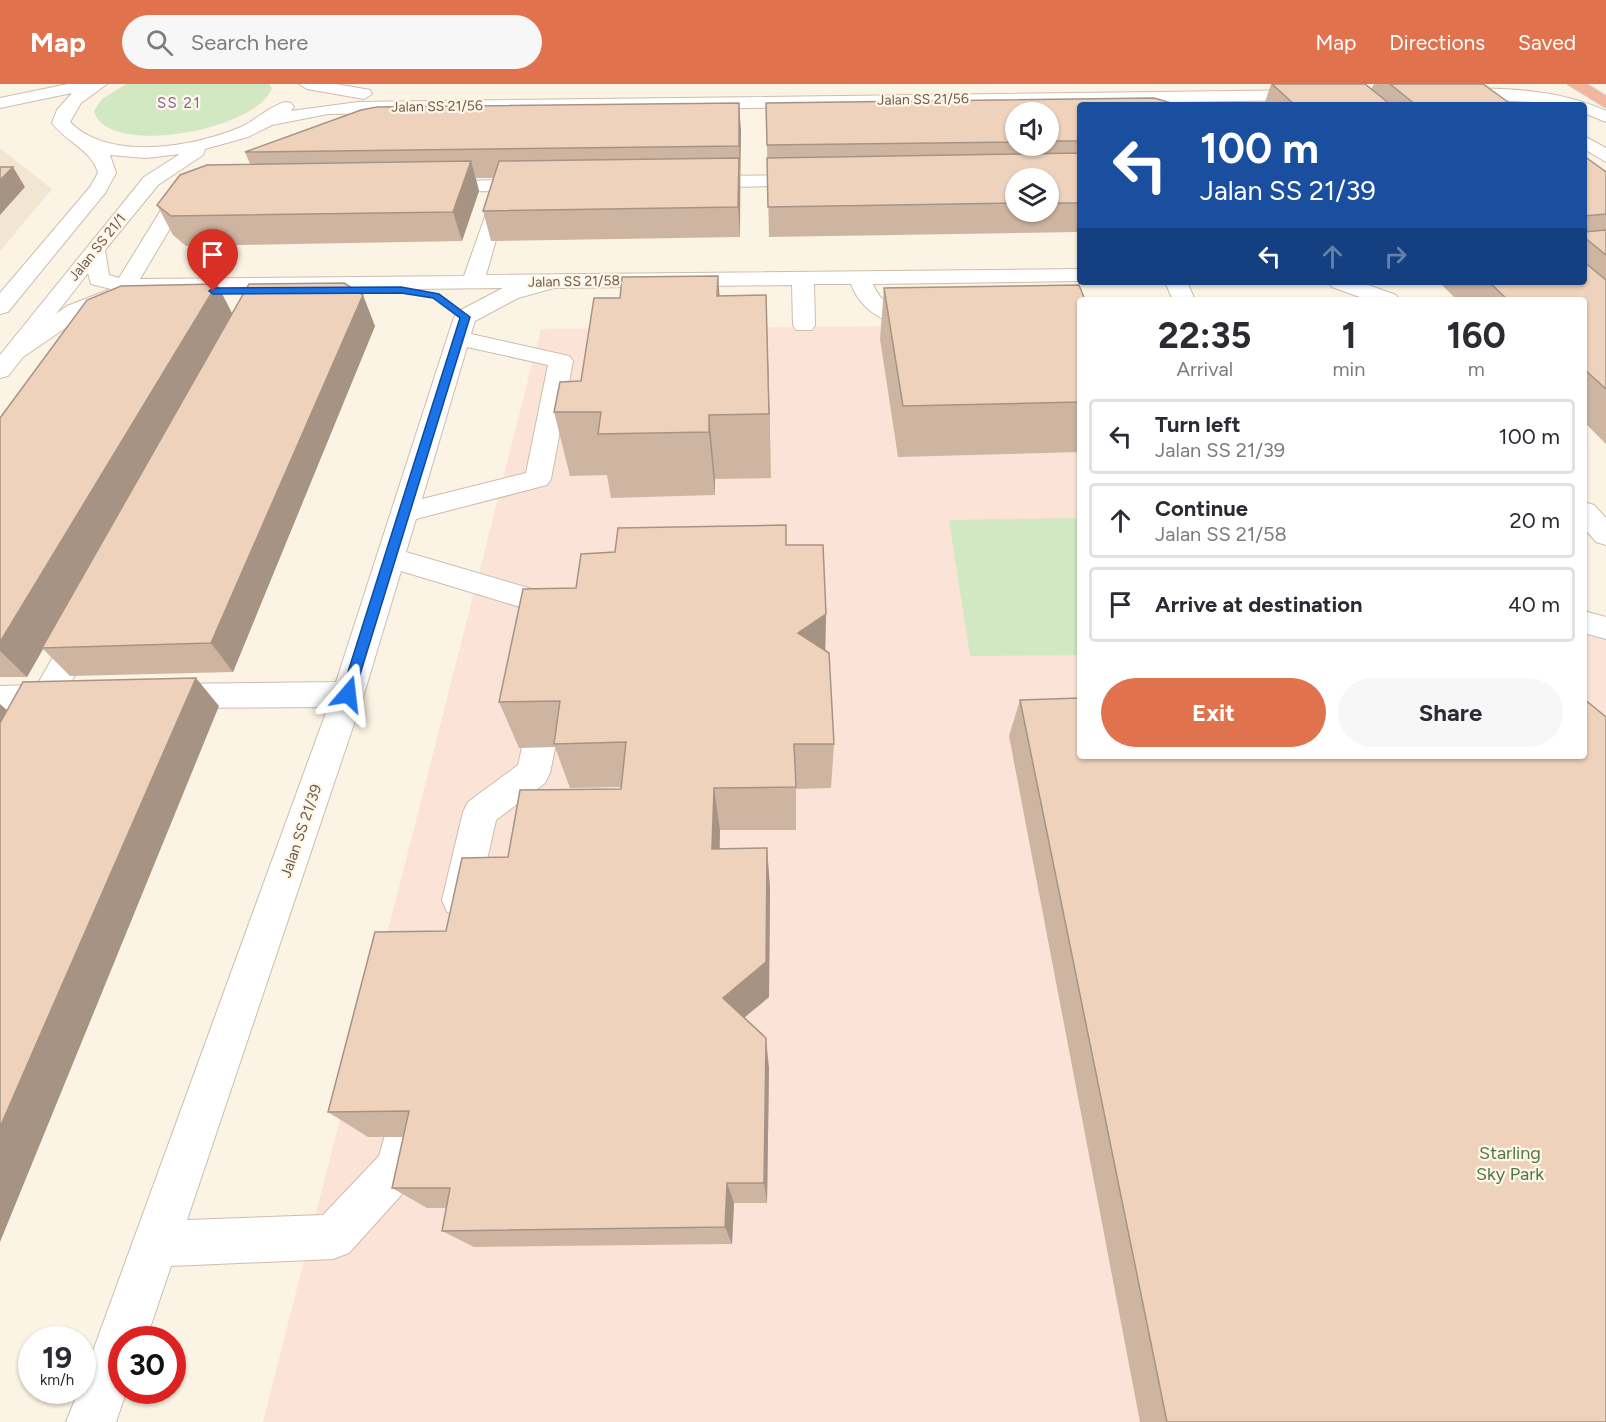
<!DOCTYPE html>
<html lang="en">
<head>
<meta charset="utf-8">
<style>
	:root { --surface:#fff; --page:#f7f7f7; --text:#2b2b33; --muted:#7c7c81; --line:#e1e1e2; --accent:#e0724d }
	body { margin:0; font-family:Figtree,sans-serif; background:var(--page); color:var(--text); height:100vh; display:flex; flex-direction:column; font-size:22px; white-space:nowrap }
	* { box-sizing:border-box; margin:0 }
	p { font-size:20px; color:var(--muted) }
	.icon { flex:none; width:33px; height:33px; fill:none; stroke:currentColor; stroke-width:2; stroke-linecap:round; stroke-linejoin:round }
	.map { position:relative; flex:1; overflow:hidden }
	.details { position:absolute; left:1077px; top:213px; width:510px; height:462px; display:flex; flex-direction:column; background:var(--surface); border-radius:6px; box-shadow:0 2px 4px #0004 }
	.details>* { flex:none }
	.guide { position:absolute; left:1077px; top:18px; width:510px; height:183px; border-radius:6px; box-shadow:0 2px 4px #0004; background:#1a4fa0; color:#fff; overflow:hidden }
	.fabs { position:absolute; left:1005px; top:18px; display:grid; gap:12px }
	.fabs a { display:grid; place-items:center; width:54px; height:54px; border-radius:50%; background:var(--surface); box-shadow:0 2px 4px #0004; font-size:30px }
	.speed { position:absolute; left:18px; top:1242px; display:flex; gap:12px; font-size:30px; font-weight:700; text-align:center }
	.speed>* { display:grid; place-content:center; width:78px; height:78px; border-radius:50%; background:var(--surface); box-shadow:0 2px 4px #0004; line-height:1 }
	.speed small { font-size:15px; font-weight:400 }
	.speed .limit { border:9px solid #d22; background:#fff; color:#111 }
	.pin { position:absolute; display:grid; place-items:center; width:51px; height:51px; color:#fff; margin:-62px -26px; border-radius:50% 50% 50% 0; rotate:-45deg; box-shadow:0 0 6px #0007 }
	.pin .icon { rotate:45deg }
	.me { position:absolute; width:66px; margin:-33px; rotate:17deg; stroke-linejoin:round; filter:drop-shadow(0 0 4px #0008) }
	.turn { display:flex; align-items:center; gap:21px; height:126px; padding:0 24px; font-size:27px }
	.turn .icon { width:78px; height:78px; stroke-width:2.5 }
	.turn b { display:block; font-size:42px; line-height:51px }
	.lanes { display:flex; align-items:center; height:57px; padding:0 24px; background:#0003; justify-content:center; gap:30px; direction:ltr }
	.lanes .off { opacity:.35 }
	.eta { display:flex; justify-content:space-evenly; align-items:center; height:102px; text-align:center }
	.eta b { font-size:36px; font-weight:700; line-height:42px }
	.primary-button { display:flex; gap:12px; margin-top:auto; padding:12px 24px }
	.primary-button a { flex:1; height:69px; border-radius:36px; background:var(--accent); color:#fff; font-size:24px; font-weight:700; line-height:69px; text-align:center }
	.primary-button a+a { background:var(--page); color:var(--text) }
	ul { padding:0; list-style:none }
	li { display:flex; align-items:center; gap:18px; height:75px; margin:0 12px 9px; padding:0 12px; border:3px solid var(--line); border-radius:6px }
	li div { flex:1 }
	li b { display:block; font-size:22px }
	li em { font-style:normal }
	header { display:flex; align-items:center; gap:36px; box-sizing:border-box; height:84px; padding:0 30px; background:var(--accent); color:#fff }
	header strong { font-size:28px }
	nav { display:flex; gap:33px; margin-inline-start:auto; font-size:21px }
	.search { width:420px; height:54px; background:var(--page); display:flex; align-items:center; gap:15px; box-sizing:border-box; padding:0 21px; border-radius:33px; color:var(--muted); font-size:22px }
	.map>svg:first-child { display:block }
	.residential { fill:#f2e5d2 }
	.commercial { fill:#fbe3d8 }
	.green { fill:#d1e8c3 }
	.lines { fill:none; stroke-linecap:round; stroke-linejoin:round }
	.minor-casing { stroke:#cebdae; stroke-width:2 }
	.highway-casing { stroke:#dad4d0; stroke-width:2 }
	.minor { fill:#fff; fill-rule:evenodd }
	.highway { fill:#f3b69d; fill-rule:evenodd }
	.wall { fill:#ceb5a2; fill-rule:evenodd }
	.shaded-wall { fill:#a79384 }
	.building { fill:#efd2bc; stroke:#a79384; stroke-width:1.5 }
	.route { fill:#1a73e8; stroke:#114b97; stroke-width:1.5 }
	.labels { text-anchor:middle; stroke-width:4.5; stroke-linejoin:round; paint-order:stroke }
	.far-street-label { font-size:14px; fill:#725a4a; stroke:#fef7e9 }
	.far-quarter-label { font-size:15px; letter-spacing:1.5px; fill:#876695; stroke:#fef7e9 }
	.street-label { font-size:15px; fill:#725a4a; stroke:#fef7e9 }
	.near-park-label { font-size:18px; fill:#517843; stroke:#fef7e9 }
</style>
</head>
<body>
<header>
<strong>Map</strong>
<div class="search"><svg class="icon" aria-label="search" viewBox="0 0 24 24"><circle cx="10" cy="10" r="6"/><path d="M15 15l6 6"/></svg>Search here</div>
<nav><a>Map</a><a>Directions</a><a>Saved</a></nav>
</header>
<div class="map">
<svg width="1606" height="1338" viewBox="0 0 1606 1338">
	<rect width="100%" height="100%" fill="#fbf3e3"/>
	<path class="residential" d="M0,64l52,41 -52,62z"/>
	<path class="commercial" d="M1080,241v431h504v-150l22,25v791h-1343l278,-1093z"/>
	<g class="green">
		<path d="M126,0h143l3,4c-15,43 -167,70 -178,23l8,-12z"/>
		<path d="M1080,434v137l-110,1 -21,-136z"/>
	</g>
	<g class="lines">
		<g class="minor-casing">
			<g id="minor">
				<path d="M68,0h39l-26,19 -11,19c39,40 124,25 171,5 15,-7 29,-21 44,-25l6,1 3,4 -3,4 67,-9 953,-12 8,5 -8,5 -983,14 -56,11 -24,12 -43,12 -2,6 -45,30 -53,65 4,25 10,3 50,-81 26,-14 10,6 -21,16 -44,74 324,-3 30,-85 -60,1 -10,-6 3,-4 108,-3 7,2 3,4 -3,4 -32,2 -24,84 594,-6v12l-207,3c11,29 35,24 60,30l3,5 -3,5c-33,8 -70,-7 -82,-40h-37l1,41 -3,5h-16l-3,-5 -1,-40 -238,3 -36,10 -43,23 -4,13 98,22 4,5 -22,118 -4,6 -131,34 -10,33 167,49 5,8 -5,8 -10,3 -162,-49 -37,123 -177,526 136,-5 56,-59 13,-45 15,-6 15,6 6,15 -8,41 -7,15 -64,71 -16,6 -162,7 -25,74h-24v50h5l-11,32h-50l13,-32h3v-9l246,-674 -162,1 -11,-3 -5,-9 5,-9 11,-3 170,-2 118,-365 3,-5 46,-24 -369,4 -3,5 -48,19 -60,41 -15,19 -8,2v-23l144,-178 36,-23 -34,4 -36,-3 6,18 -11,20 -97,119 -8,2v-21l90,-106 8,-14c-6,-23 -32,-31 -46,-50l5,-13 15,-17 -72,15v-10zM88,189l3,11 20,5 -44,17 -11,8zM467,263l81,18 -22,108 -104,26z"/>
				<path d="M299,0h37l34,6 2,4 -8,5 -57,-10z"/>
				<path d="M1452,4c52,0 106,1 154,23v11l-22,-9v-8l-138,-8 -2,-4 2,-4z"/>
				<path d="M1584,52l22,12v14l-22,-13z"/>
				<path d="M811,91l7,2 3,4 -3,4 -123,3 -10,-6 10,-6z"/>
				<path d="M1165,198h22l8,18h-22z"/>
				<path d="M1329,198h31l36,13 3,5h-31l-36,-13z"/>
				<path d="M1584,418l10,3 12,13v27l-10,-3 -12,-14z"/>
				<path d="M1584,527l22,6v22l-22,-6z"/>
				<path d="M84,535l11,3 4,8 -31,58 6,9 -5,9 -13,3 -44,82 -12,4v-45l23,-40h-23v-24l37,-1 36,-63z"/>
				<path d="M548,607l11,4 5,9 -14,69 -5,10 -49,37 -18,80 -5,12 -13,5 -13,-5 -5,-12 21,-88 5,-10 50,-37 14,-61 5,-9z"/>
			</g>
		</g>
		<g class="highway-casing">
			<path id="highway" d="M1567,0h20l19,12v12z"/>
		</g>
		<use href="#minor" class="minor"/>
		<use href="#highway" class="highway"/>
	</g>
	<g class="wall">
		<path d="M1271,0h94l6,5 3,-5h109l29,21h-248z"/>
		<path d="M766,19l314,2v127l-311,5zM1016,28h32v34h-32zM1016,94h32v34h-32z"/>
		<path d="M741,47l-1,106 -249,4 -8,-30 11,-33h-18l3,13 -17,50 -276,5 -13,-11 -16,-30 93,-41 -5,-12z"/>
		<path d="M1584,72l22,16v272l-22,-22v-122h-127l-18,-18h145z"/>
		<path d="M217,200l15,30 143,12 -142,346 -163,4 -27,-27 -16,28h-27v-259z"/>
		<path d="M884,204l196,12v152l-182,5 -18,-118z"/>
		<path d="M719,212l49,63 3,119 -56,1v16l-104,3 -4,-23 -37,1 -16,-64 27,-31z"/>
		<path d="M786,461l40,69 -1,37 9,93 -3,44 -35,1v41h-76v19l47,-1 3,41 -1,108 -25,21 25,50 -2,135h-33l-2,41 -258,3 -32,-16 5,-23h-20l-35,-20 11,-51h-35l-40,-25 118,-181 62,-74 113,-68v-2l-51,1 -15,-41 -36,1 -20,-46 77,-114z"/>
		<path d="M1020,616l586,722h-466l-131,-686z"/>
	</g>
	<g class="shaded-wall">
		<path d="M739,19l2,28 -1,44 -1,-29z"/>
		<path d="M739,74l1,29v50l-2,-30z"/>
		<path d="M471,77l8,30 -17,50 -9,-29z"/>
		<path d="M13,83l12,20 -25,28v-35z"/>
		<path d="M718,192l5,63 -6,-43z"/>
		<path d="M217,200l16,31 -191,333 1,1 -16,28 -27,-26v-9z"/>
		<path d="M363,211l12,31 -142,346 -22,-29z"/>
		<path d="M766,211l2,64 3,119 -2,-64z"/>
		<path d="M709,331l6,64v16l-6,-63z"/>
		<path d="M826,530l-1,48 -27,-29z"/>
		<path d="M196,594l23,28 -219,536v-115z"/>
		<path d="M0,620l8,7 -8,14z"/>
		<path d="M714,704l6,42 -2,59 -6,-40z"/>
		<path d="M767,764l3,41 -1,108 -40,33 -6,-32z"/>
		<path d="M766,954l3,30 -2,135 -3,-20z"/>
		<path d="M727,1099l7,20 -2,41 -7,-17z"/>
	</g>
	<g class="building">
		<path d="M1272,0h93l26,21h-96z"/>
		<path d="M1390,0h93l29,21h-96z"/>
		<path d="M1154,14l24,7h-98v36h-32v-29h-32v30l-249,3 -1,-42z"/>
		<path d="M739,19v43l-494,6 116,-42 16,-3z"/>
		<path d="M1080,69v50h-32v-25h-32v25l-248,4 -1,-49z"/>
		<path d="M1584,72l22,16v42l-22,2z"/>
		<path d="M739,74l-1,49 -255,4 16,-50z"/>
		<path d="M471,77l-18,51 -282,4 -14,-11 23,-30 27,-10z"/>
		<path d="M0,83h13l-13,13z"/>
		<path d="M1606,146v25l-22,-18v-5z"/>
		<path d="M1584,178l22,18v109l-22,-20v-69h-76l-19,-18h95z"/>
		<path d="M718,192l-1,20 49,-1 3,119 -60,1v17l-111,2 3,-22h-47l6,-30 21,-1 13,-83h26l2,-21z"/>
		<path d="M344,199l19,12 -152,348 -169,5 207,-364z"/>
		<path d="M217,200l-217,358v-224l87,-118 34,-14z"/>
		<path d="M1079,201l6,15h-5v102l-177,4 -19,-118z"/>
		<path d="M1245,214l5,2 -119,-1z"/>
		<path d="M786,441v20h37l3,69 -28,19 31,20 5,91h-40l2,43 -82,1 -2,61 55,-1 -1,114 -43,36 43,40 -2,145h-37l-2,44 -283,4 8,-43h-58l17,-77 -81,1 47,-180 71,-1 16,-73 46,-1 12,-67 101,-1 5,-47 -72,2 6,-43 -61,1 24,-113 53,-1 5,-34 34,-2 3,-24z"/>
		<path d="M196,594l-196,449v-404l23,-41z"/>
		<path d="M1080,614v58h504v-57l22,18v705h-439l-147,-722z"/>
	</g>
	<path class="route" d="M401,203l38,7 31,23 -116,377 -6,5 -7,-5 119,-376 -27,-20 -32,-5 -188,1 -4,-3 4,-3z"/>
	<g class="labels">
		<g class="far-street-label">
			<text transform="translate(923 15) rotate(-1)" y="5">Jalan SS 21/56</text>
			<text transform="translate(437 22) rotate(-1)" y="5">Jalan SS 21/56</text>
			<text transform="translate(97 163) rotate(-51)" y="5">Jalan SS 21/1</text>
			<text transform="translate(574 197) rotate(-1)" y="5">Jalan SS 21/58</text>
		</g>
		<g class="far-quarter-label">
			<text x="179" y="24">SS 21</text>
		</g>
		<g class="street-label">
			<text transform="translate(301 747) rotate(-71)" y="5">Jalan SS 21/39</text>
		</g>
		<g class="near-park-label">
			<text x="1510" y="1075">Starling<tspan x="1510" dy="21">Sky Park</tspan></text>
		</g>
	</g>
</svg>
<div class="fabs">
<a><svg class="icon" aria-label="sound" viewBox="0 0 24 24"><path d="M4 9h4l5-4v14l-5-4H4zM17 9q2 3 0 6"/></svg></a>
<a><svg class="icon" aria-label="layers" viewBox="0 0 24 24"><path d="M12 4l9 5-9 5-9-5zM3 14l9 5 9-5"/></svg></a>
</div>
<div class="speed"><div>19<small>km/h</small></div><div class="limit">30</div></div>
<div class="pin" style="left:213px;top:207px;background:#d93025"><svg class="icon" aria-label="arrive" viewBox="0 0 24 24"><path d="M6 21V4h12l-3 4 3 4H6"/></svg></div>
<svg class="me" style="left:348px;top:610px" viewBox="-20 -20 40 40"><path d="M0-17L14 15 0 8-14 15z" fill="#1a73e8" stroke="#fff" stroke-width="4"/></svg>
<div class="guide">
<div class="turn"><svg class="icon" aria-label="left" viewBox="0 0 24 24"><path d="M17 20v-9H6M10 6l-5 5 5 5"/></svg><div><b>100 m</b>Jalan SS 21/39</div></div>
<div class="lanes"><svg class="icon" aria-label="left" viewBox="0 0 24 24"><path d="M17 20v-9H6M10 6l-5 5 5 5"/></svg><svg class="icon off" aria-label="ahead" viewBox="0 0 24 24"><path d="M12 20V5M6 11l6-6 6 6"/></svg><svg class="icon off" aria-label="right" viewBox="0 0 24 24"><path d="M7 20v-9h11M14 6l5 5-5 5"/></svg></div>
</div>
<section class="details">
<div class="eta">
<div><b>22:35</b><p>Arrival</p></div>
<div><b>1</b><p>min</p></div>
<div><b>160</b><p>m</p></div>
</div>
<ul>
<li><svg class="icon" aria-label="left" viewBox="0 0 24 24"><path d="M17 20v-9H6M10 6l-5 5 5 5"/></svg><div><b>Turn left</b><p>Jalan SS 21/39</p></div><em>100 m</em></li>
<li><svg class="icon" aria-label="ahead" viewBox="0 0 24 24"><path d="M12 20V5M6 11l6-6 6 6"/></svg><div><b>Continue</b><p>Jalan SS 21/58</p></div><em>20 m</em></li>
<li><svg class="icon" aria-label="arrive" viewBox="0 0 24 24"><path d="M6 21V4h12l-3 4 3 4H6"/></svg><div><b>Arrive at destination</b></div><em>40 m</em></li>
</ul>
<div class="primary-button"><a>Exit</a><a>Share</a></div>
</section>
</div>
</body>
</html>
